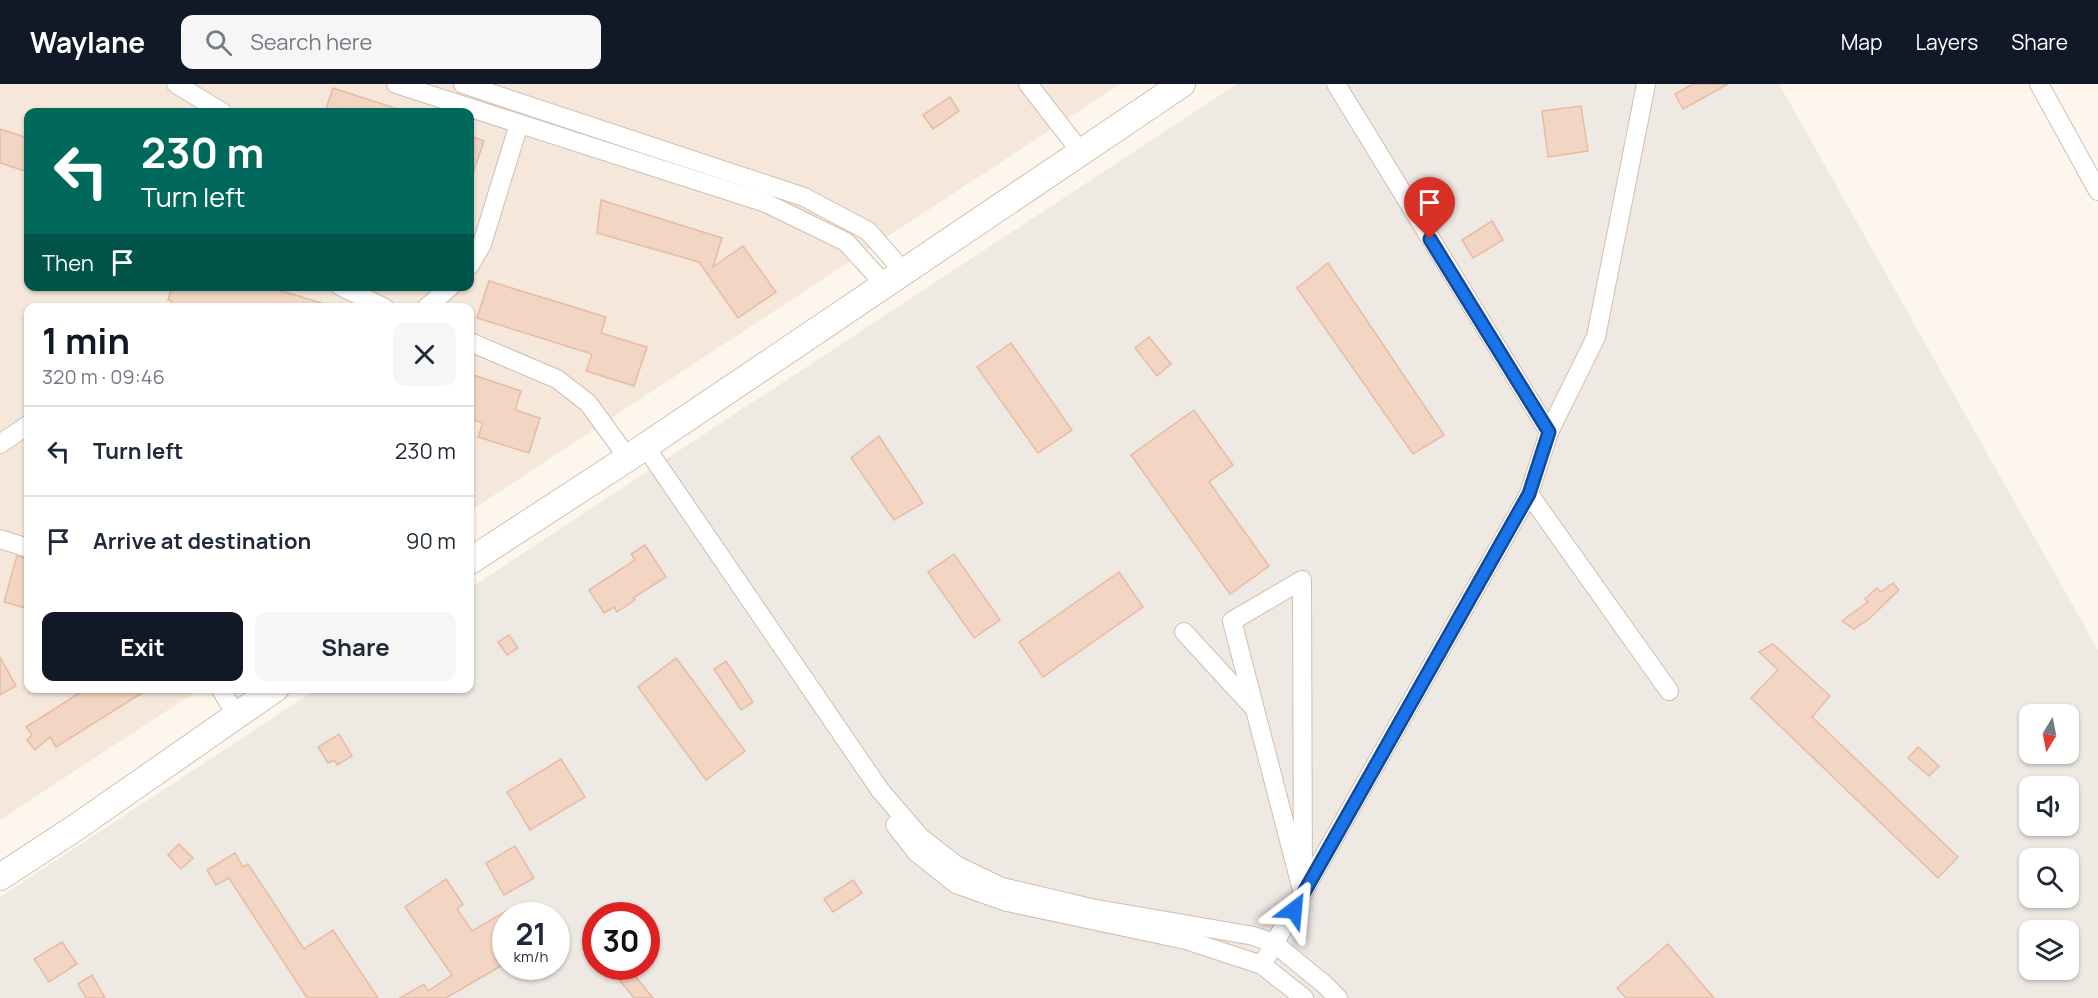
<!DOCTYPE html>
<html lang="en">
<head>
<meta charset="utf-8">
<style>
	:root { --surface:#fff; --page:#f6f6f7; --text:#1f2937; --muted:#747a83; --line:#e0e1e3; --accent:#111827 }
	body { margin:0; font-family:Manrope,sans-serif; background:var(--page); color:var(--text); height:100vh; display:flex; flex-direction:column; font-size:22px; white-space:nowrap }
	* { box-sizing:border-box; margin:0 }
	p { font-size:20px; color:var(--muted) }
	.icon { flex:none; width:33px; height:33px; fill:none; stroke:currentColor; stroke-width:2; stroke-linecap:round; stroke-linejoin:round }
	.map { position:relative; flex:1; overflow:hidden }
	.side { position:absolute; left:24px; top:219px; width:450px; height:390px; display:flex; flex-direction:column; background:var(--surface); border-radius:12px; box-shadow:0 2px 4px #0004 }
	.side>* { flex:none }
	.top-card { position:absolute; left:24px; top:24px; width:450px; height:183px; border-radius:12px; box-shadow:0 2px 4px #0004; background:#00695c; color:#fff; overflow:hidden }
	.needle { width:39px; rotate:190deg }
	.fabs { position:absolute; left:2019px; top:620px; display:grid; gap:12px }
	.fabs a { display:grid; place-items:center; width:60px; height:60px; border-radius:12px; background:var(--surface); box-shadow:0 2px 4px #0004; font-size:30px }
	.speed { position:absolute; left:492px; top:818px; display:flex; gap:12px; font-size:30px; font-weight:700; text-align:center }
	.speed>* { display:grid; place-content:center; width:78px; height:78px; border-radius:50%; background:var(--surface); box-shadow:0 2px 4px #0004; line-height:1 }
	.speed small { font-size:15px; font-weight:400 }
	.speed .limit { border:9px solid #d22; background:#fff; color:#111 }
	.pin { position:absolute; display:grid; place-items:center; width:51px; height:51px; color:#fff; margin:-62px -26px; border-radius:50% 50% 50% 0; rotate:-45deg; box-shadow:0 0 6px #0007 }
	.pin .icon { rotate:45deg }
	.me { position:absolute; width:66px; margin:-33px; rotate:29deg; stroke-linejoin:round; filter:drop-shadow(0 0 4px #0008) }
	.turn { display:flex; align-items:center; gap:21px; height:126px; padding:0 18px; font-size:27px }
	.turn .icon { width:78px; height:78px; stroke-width:2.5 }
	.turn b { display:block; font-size:42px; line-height:51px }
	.then { display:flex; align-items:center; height:57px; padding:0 18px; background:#0003; gap:12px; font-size:22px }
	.round { display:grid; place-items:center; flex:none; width:63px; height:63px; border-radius:12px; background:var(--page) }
	.headline { display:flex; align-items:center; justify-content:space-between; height:102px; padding:0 18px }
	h1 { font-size:36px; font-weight:700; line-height:45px; color:var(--accent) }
	.action { display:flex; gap:12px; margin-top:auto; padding:12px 18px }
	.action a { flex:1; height:69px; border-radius:12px; background:var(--accent); color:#fff; font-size:24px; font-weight:700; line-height:69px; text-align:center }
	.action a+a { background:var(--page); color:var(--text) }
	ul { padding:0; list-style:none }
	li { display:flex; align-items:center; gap:18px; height:90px; padding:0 18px; border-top:2px solid var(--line) }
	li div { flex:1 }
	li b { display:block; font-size:22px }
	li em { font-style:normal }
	header { display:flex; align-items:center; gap:36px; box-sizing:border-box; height:84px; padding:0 30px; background:var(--accent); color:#fff }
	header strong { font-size:28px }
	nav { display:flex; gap:33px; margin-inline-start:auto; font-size:21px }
	.search { width:420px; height:54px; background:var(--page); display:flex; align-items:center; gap:15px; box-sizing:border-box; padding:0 21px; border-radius:12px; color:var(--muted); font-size:22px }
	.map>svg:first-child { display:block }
	.residential { fill:#f5e8da; fill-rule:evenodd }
	.industrial { fill:#efe9e4; fill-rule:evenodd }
	.building { fill:#f3d5c3; stroke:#e6bba3; stroke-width:1.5 }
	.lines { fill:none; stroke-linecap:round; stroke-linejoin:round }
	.street-casing { stroke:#d1beb0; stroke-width:20 }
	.secondary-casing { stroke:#d6c0b0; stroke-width:28 }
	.street { stroke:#fff; stroke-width:18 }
	.secondary { stroke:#fff; stroke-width:26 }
	.route-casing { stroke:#114b97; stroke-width:15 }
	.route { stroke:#1a73e8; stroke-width:10 }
</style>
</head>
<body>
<header>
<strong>Waylane</strong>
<div class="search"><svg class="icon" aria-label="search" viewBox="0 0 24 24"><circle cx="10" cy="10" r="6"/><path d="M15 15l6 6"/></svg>Search here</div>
<nav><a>Map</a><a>Layers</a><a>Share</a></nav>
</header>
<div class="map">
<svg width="2098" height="914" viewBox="0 0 2098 914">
	<rect width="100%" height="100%" fill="#fdf6ec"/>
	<path class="residential" d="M0,0h1120l-650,427v-203h-442v380l172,1 -200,131zM28,28h442v174h-442z"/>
	<path class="industrial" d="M1237,0h542l319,566v348h-2098v-101l317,-208 153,-1v-100zM2030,630h38v39h-38zM2030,702h38v39h-38zM2030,774h38v39h-38zM506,831h50v51h-50zM596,831h50v51h-50zM2030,846h38v39h-38z"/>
	<g class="building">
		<path d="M1693,0h35l-45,25 -8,-15z"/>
		<path d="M333,4l68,22v2h-76z"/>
		<path d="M950,13l9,14 -26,18 -10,-14z"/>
		<path d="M1581,22l7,45 -40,6 -6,-46z"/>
		<path d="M0,45l28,9v34l-28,-9z"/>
		<path d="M470,52l14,5 -12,35h-2z"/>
		<path d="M601,116l121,38 -9,29 30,-21 33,46 -38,26 -39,-56 -102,-29z"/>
		<path d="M1492,137l11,19 -30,18 -11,-18z"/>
		<path d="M1328,179l116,172 -31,19 -116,-166z"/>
		<path d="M489,197l117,36 -5,16 46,14 -13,39 -48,-15 6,-17 -115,-36z"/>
		<path d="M172,202h93l60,18 -1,4h-154l2,-7 -4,-1z"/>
		<path d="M1149,253l22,27 -14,12 -22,-28z"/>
		<path d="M1011,259l61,87 -34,23 -61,-86z"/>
		<path d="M470,290l51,17 -6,19 25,8 -11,35 -51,-16 5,-14 -13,-4z"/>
		<path d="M1194,326l39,55 -24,17 60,84 -39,28 -99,-139z"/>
		<path d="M879,352l44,67 -29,17 -43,-62z"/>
		<path d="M645,461l21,32 -33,21 2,2 -18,12 -3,-5 -10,6 -15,-23 46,-30 -4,-6z"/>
		<path d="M954,470l46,66 -26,18 -46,-66z"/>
		<path d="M17,472l11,3v50l-24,-7z"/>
		<path d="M1119,488l24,35 -100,70 -24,-35z"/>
		<path d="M1893,499l6,7 -30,29 -15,10 -12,-8 26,-19 -3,-3 12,-11 4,4z"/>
		<path d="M509,551l9,13 -11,7 -9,-13z"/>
		<path d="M1773,560l57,52 -18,21 146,140 -20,21 -187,-180 27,-28 -19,-18z"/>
		<path d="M0,573l16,29 -16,9z"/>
		<path d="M676,574l69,93 -39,29 -68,-93z"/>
		<path d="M726,577l27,41 -12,8 -27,-41z"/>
		<path d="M74,604h76l-94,59 -6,-10 -15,13 -8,-10 5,-5 -6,-8 52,-33z"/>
		<path d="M339,650l13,22 -15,9 -3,-5 -6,3 -10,-16z"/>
		<path d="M1918,663l21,19 -10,10 -21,-18z"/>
		<path d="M561,675l24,38 -55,33 -23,-38z"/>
		<path d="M179,760l14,14 -12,11 -13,-14z"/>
		<path d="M515,762l19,32 -30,17 -18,-32z"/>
		<path d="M235,769l8,14 5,-3 56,85 29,-19 45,68h-71l-78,-120 -13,7 -9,-15z"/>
		<path d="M446,795l17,25 -6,5 15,22 34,-20v52l-60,35h-46l24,-14 4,7 24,-16 -47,-68z"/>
		<path d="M853,796l9,13 -29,19 -9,-13z"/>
		<path d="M62,858l15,22 -28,18 -15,-23z"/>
		<path d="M1668,860l46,54h-88l-9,-10z"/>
		<path d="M608,882h19l26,32h-19z"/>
		<path d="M92,891l13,23h-19l-8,-14z"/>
	</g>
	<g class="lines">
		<g class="street-casing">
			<g id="street">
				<path d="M176,0l46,28"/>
				<path d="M396,0l370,119 80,39 39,43"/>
				<path d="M463,0l341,113 64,34 36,41"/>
				<path d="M1028,0l53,68"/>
				<path d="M1336,0l213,348"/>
				<path d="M2039,0l59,107"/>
				<path d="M470,181l12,-21 37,-120"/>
				<path d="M340,202l45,22"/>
				<path d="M426,224l25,-22"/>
				<path d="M470,258l87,37 31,24 40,55"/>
				<path d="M0,360l28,-19"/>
				<path d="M645,362l235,344 41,48 35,27 46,22 89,21 163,28 21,8 49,40 14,14"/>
				<path d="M1529,410l140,197"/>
				<path d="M0,455l28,9"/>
				<path d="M1302,496l1,314 -71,-273z"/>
				<path d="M1184,548l68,74"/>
				<path d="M220,604l16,27"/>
				<path d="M895,741l22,28 39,31 51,18 179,38 76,25 42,33"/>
				<path d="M1262,881l267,-471 20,-62 47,-95 50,-253"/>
			</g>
		</g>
		<g class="secondary-casing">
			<g id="secondary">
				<path d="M470,477l158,-103 554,-374"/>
				<path d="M0,793l78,-51 198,-138"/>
			</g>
		</g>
		<use href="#street" class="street"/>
		<use href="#secondary" class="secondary"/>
	</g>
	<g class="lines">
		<g class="route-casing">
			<path id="route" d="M1294,826l235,-416 20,-62 -119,-193"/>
		</g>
		<use href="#route" class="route"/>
	</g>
</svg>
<div class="fabs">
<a><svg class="needle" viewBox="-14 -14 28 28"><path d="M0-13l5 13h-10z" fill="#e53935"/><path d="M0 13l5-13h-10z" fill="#747a83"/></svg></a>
<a><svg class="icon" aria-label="sound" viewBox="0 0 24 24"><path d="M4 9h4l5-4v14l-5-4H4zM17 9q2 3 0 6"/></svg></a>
<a><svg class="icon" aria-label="search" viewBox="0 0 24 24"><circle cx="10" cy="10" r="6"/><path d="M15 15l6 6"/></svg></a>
<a><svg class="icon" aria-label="layers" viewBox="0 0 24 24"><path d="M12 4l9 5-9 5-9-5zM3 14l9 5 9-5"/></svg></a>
</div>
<div class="speed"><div>21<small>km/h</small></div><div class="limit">30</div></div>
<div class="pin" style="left:1430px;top:155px;background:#d93025"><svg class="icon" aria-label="arrive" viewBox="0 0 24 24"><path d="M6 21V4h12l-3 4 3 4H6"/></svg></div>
<svg class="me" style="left:1294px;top:826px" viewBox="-20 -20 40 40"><path d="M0-17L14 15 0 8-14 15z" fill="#1a73e8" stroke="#fff" stroke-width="4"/></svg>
<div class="top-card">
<div class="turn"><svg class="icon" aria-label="left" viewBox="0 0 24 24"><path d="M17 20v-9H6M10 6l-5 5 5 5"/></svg><div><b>230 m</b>Turn left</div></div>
<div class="then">Then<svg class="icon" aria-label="arrive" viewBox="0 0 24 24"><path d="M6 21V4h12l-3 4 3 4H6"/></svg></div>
</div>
<section class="side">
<div class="headline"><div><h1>1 min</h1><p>320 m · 09:46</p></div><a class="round"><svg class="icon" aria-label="close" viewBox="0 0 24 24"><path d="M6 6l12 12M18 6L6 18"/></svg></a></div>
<ul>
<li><svg class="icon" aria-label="left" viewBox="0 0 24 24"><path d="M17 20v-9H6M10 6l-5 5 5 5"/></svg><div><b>Turn left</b></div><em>230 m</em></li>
<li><svg class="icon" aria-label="arrive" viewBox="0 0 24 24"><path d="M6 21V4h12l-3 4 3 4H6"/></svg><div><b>Arrive at destination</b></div><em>90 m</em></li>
</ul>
<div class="action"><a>Exit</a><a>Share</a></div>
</section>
</div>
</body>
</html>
